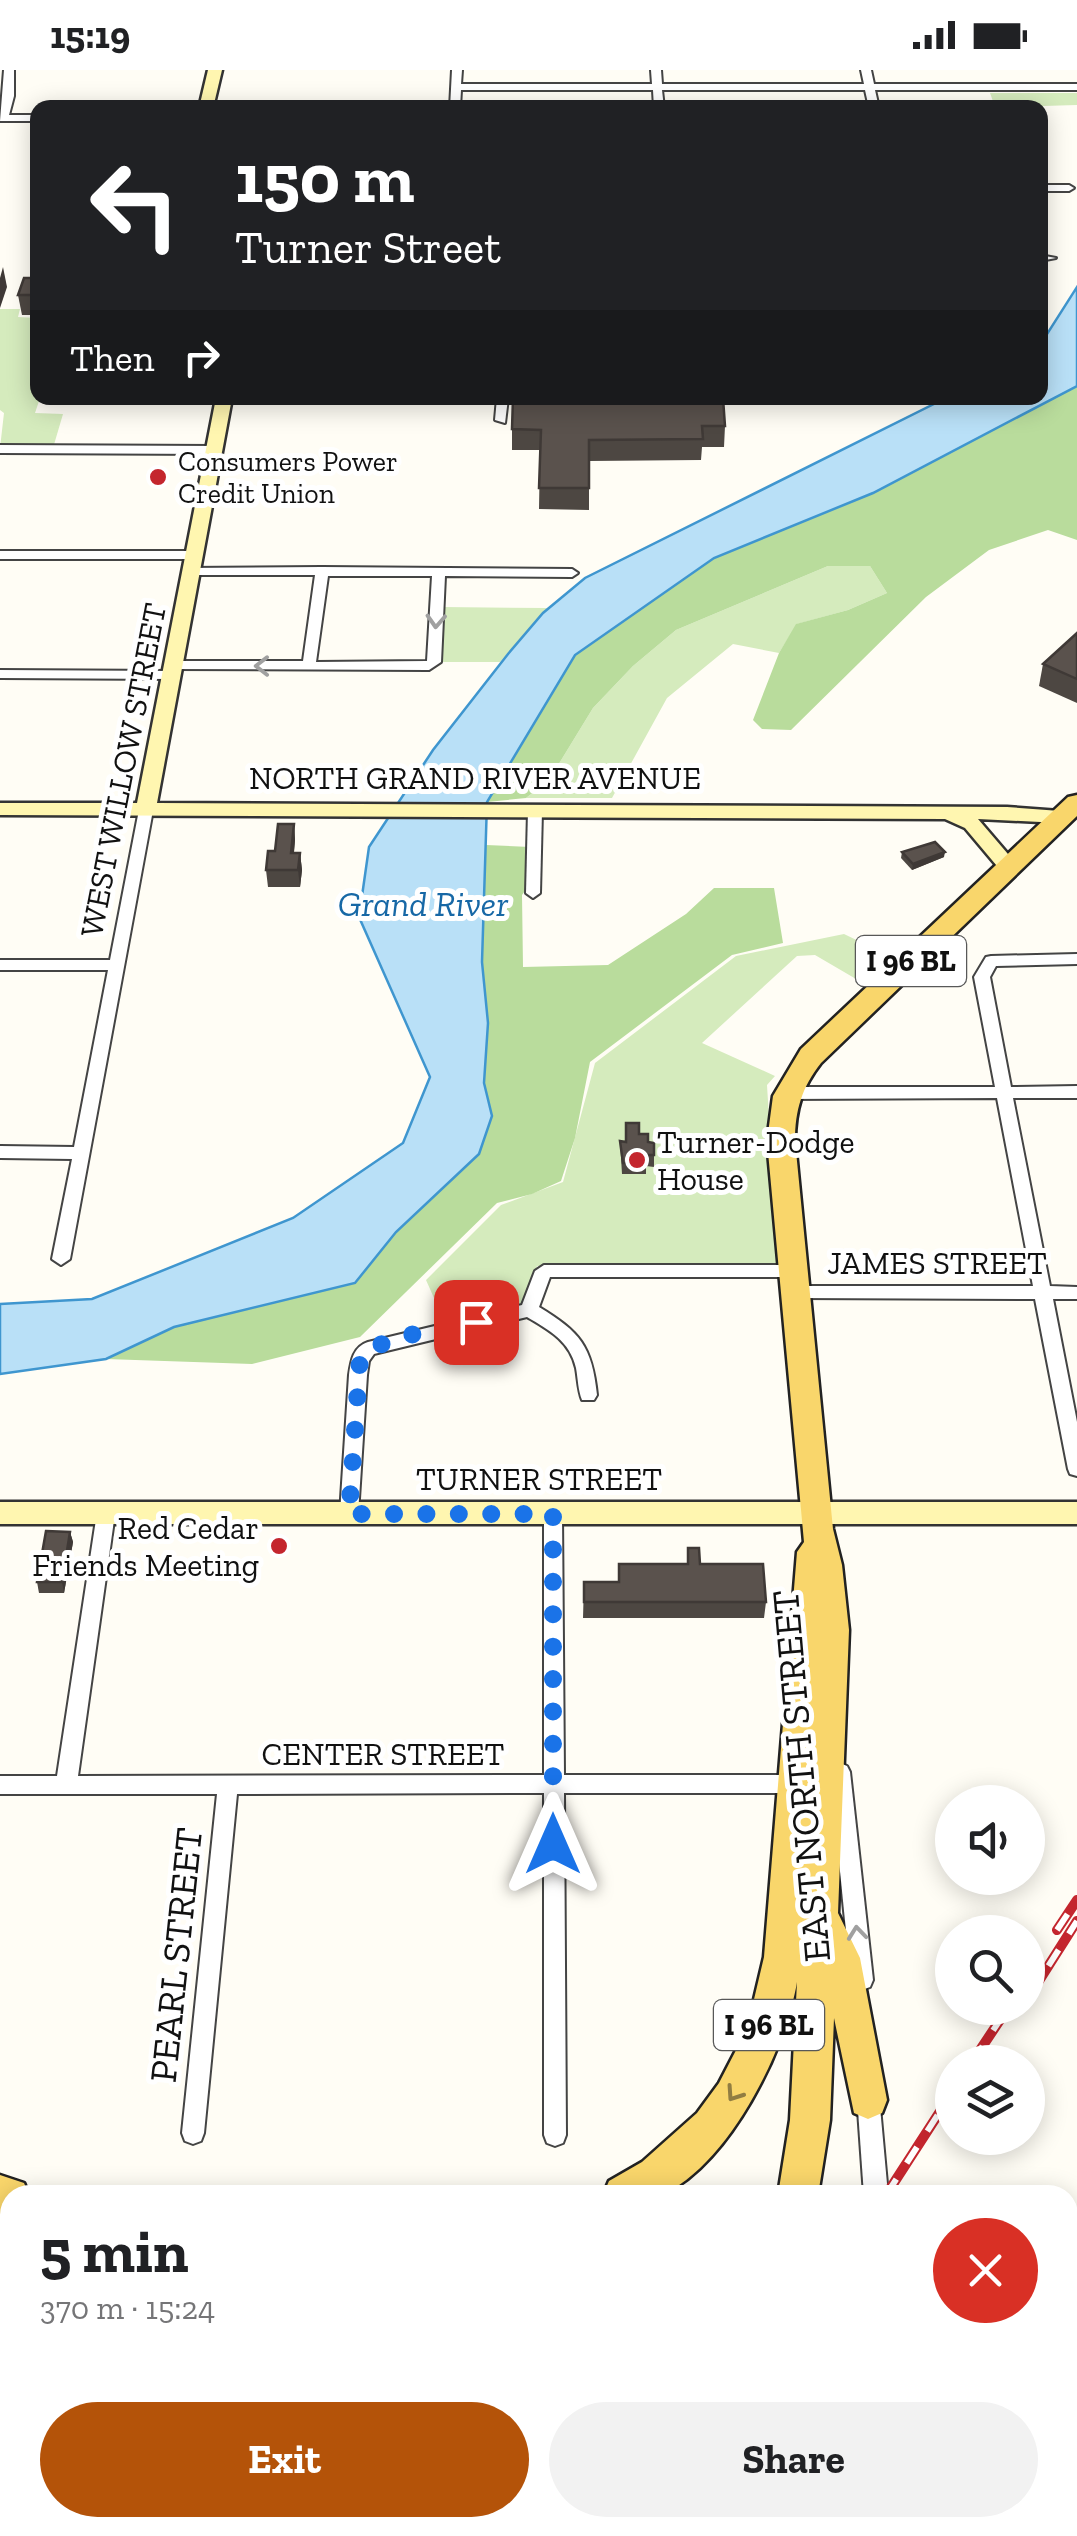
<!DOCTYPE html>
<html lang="en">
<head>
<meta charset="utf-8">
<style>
	:root { --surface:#fff; --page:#f2f2f2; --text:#202124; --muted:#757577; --accent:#b45309 }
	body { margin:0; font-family:"Zilla Slab",serif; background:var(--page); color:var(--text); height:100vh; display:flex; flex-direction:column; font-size:38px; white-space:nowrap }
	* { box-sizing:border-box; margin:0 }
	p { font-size:32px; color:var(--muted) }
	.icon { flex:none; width:55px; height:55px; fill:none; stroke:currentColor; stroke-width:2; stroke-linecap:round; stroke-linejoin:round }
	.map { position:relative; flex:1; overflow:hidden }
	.details { position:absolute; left:0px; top:2115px; width:1078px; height:352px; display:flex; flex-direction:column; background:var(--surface); border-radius:30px 30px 0 0; box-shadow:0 5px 25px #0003 }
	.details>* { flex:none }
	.guide { position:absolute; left:30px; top:30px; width:1018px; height:305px; border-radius:20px; box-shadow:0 5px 25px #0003; background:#202124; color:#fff; overflow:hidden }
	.controls { position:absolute; left:935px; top:1715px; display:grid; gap:20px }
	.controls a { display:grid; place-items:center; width:110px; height:110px; border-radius:50%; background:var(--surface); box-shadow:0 5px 25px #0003; font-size:50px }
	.pin { position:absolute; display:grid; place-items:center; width:85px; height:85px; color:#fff; margin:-42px; border-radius:20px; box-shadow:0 5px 15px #0006 }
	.me { position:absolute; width:110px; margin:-55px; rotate:0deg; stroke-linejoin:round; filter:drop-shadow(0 0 8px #0008) }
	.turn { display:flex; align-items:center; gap:35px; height:210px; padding:0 40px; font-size:45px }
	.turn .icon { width:130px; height:130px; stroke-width:2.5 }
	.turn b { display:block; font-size:70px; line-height:85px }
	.then { display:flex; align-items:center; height:95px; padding:0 40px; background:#0003; gap:20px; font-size:38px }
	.round { display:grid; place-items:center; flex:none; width:105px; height:105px; border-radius:52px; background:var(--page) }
	.headline { display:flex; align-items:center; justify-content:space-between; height:170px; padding:0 40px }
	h1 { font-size:60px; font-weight:700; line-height:75px }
	.button { display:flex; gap:20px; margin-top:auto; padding:20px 40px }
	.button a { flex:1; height:115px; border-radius:60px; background:var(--accent); color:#fff; font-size:40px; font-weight:700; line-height:115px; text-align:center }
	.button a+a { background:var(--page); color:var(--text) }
	.status { display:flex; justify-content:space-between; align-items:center; height:70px; padding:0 50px; background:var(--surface); direction:ltr }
	.status svg { height:28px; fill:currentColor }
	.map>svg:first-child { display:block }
	.green { fill:#d5ebbd }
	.forest { fill:#b9dc9c }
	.water { fill:#b9e0f7; stroke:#3f96cf; stroke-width:2.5 }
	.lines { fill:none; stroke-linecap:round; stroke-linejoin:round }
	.street-casing { stroke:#444; stroke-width:4 }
	.secondary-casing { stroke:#333; stroke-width:5 }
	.primary-casing { stroke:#222; stroke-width:5 }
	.street { fill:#fff; fill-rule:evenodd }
	.secondary { fill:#fff6b0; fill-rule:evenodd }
	.primary { fill:#f9d66b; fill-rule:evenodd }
	.rail-casing { stroke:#c4262e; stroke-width:10 }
	.rail { stroke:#fff; stroke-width:6; stroke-dasharray:19; stroke-linecap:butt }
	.wall { fill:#4d4742 }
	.shaded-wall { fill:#3f3936 }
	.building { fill:#5a524d; stroke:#3f3936; stroke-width:2.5 }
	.oneway { stroke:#a0a0a0 }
	.oneway2 { stroke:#917d42 }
	.route { stroke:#1a73e8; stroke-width:18; stroke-dasharray:0 32.4 }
	.poi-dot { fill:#c4262e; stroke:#fff; stroke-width:4 }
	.labels { text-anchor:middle; stroke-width:10; stroke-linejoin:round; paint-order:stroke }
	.far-poi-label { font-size:28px; fill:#111; stroke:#fff; text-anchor:start }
	.shield { fill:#fff; stroke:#585858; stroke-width:2.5 }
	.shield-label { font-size:30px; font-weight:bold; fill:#111 }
	.street-label { font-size:32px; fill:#111; stroke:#fff }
	.poi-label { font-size:32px; fill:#111; stroke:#fff; text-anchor:start }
	.water-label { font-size:35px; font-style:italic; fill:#1768a6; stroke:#fff }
	.near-street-label { font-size:38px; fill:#111; stroke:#fff }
</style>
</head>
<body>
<div class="status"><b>15:19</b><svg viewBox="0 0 49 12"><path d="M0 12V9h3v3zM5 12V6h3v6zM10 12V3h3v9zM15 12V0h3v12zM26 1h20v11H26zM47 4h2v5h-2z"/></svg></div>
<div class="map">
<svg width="1077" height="2466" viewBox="0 0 1077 2466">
	<rect width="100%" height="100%" fill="#fffdf5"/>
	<g class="green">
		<path d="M990,23h87v12l-34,1 4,15h-7v-13l-45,-1z"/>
		<path d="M0,239h20l-2,8 19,1 3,80 -5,15 28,1 -10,34h-53l4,-35 -4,-3z"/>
		<path d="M828,496h42l17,27 -39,17 -51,14 -18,29 -46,-9 -66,54 -55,100h-86l23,-18 44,-72 40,-42 43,-36z"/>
		<path d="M443,537l104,1 -47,54h-61z"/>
		<path d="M844,864l54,26 -30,26 -53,-31 -18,1 -95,87 73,33 -8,9 11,180 -241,1 -15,37 -53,15 -27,-2 -16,-36 75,-75 62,-23 32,-119 141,-107z"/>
	</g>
	<g class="forest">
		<path d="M1077,316v154l-29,-10 -59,20 -63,47 -135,133 -29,-1 -9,-9 26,-67 17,-29 52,-14 39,-17 -17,-27h-42l-152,64 -43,36 -40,42 -44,72 -23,18 -39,4 88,-148 139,-96 159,-65z"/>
		<path d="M486,775l44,2 -3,41 -5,7 1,72 85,-2 78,-51 28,-26h60l9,55 -51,12 -142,107 -15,76 -14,43 -29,13 -35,9 -137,134 -108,27 -146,-5 68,-32 181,-44 41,-51 46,-46 50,-70 -8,-33 4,-60 -6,-61z"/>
	</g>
	<path class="water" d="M1077,217v99l-204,107 -159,65 -139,97 -88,147 -5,160 6,61 -4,60 8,33 -13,38 -83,78 -41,51 -181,44 -68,32 -106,15v-70l92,-5 201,-81 110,-75 27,-66 -71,-160 10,-70 64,-97 75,-96 35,-41 42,-35 361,-180h94v-53z"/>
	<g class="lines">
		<g class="street-casing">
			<g id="street">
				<path d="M4,0h10v26l-5,19h29v6h-38z"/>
				<path d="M452,0h10l-1,14h191l-1,-14h10l1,14h202l-3,-14h10l3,14h203v6h-202l4,18h-10l-4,-18h-203l2,18h-10l-1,-18h-192l-1,18h-10z"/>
				<path d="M1040,115h29l5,3 -5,3h-29z"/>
				<path d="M1040,185l16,3 -16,3z"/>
				<path d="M497,328h11l-3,25 -10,-3z"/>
				<path d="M0,375l215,1 6,4 -6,4 -215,-1z"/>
				<path d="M0,481h194l6,4 -6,4h-194z"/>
				<path d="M322,497l250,2 6,4 -6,4 -127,-1 -4,86 -12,8 -256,-1 -7,-4 7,-4h130l12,-86h-124l-5,-1v-6zM328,506h104l-5,85 -111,1z"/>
				<path d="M0,600l172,1 7,4 -7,4 -172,-1z"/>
				<path d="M146,736l7,4 -83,449 -9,6 -9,-6 20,-100 -72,-1v-12l74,1 34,-177h-108v-10h110l29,-150z"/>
				<path d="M535,737l7,4 -2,82 -7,5 -7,-5 2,-82z"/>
				<path d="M1077,884v10l-81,2 -6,11 21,110 66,-1v12h-64l37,188 27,1v12h-24l24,123v54l-7,-2 -2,-5 -33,-170 -239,-1 -9,-6 9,-6h237l-36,-188 -211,1 -8,-6 8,-6h209l-21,-110 12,-20 5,-1z"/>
				<path d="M544,1195h250l9,6 -9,6h-244l-11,30c41,25 53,39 58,88l-3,5h-12c-4,-10 -4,-21 -6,-32 -6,-27 -27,-38 -49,-51l-153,37 -5,7 -2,14 -9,139 -2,5 -7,3 -7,-3 -2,-5 9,-139c2,-14 4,-28 19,-33l154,-37 13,-34z"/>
				<path d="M106,1435l7,3 2,5 -37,263 466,-1v-261l2,-5 7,-3 7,3 2,5 2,261h235l7,3 3,6 -3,6 -7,3h-235l2,342 -3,8 -8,3 -8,-3 -3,-8v-342l-307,1 -33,339 -3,8 -8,3 -8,-3 -3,-8 35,-339h-217v-18h57l40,-263 2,-5z"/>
				<path d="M840,1693l7,3 3,6 23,208 -3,7 -8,3 -8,-3 -3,-7 -21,-208 3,-6z"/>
				<path d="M868,2015l8,3 3,8 9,99h-24l-7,-99 3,-8z"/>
				<rect x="1068" y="2258" width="9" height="24"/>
				<path d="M895,2458h25l2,8h-26z"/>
			</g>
		</g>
		<g class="secondary-casing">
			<g id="secondary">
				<path d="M208,0h14l-9,38h-14z"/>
				<path d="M216,328h16l-75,405 850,4 53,4 10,6 -10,6 -82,-4 41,48 -10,7 -7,-2 -37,-44 -20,-9 -945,-4v-12h137z"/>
				<rect x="0" y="1432" width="1077" height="22"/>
				<path d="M1068,2324l9,2v36l-9,-3z"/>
				<path d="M10,2364v37l-10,4v-37z"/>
				<path d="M1068,2370l9,2v36l-9,-2z"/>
			</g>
		</g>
		<g class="primary-casing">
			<g id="primary">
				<path d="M1077,725v21l-256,247c-19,24 -26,47 -26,78l38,388 9,36 7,65 -11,283 22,45 27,142 -5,13 -14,6 -14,-6 -20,-95 -4,102 -12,75h-40l12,-75 7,-138c-11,67 -68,181 -132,211 -16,7 -44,2 -62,2l6,-14 33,-19 55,-49 22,-30 28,-54 17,-72 33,-405 7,-10 -37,-401 6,-45 28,-47 267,-252z"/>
				<path d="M0,2105l24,8 5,12h-19v22l-10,-2z"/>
				<rect x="0" y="2405" width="10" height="44"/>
			</g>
		</g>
		<use href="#street" class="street"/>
		<use href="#secondary" class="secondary"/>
		<use href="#primary" class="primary"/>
		<g class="rail-casing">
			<g id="rail">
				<path d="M1057,1860l20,-30"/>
				<path d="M1028,1928l49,-77"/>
				<path d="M972,1992l36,-54"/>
				<path d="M886,2125l66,-102"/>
				<path d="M661,2466l5,-8"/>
				<path d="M679,2466l6,-8"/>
			</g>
		</g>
		<use href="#rail" class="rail"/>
	</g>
	<g class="wall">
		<path d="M38,208v37h-16l-4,-20z"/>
		<path d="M725,356l-1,21h-22l-1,13 -112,1v49l-50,-1 1,-59h-28v-21z"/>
		<path d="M1077,563v70l-38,-17 4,-22z"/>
		<path d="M294,754l1,16 -1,13h6l2,17 -2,17h-32l-2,-17 9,-19z"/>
		<path d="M902,782l42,5 -32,13 -11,-12z"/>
		<path d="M639,1064l9,8 6,1v24l-8,-1v8h-24l-2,-33 6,1z"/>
		<path d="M70,1462l3,10 -9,51h-25l-2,-11z"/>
		<path d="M688,1478l12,16 66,38 -2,16h-181l1,-36h34l1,-18h68z"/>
	</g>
	<g class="shaded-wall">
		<path d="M3,197l4,20 -7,21v-30z"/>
		<path d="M294,754l1,16 -3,30 -1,-17z"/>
		<path d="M945,782l-1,5 -32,13 1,-6z"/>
		<path d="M300,783l2,17 -2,17 -2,-17z"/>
		<path d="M70,1462l3,10 -9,51 -2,-11z"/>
	</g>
	<g class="building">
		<path d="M24,208h14v17h-20z"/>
		<path d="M513,328h210l2,28h-23l1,13 -114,1v48h-50l2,-58 -29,-1z"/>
		<path d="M1077,563v46l-34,-15z"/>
		<path d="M278,754h16l-3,29h9l-2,17h-32l2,-19h7z"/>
		<path d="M935,772l10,10 -32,12 -11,-12z"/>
		<path d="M626,1053h13v11h9v8l6,1v12h-7v8h-24l-3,-22 6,1z"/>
		<path d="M46,1461l24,1 -8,50h-25z"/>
		<path d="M688,1478h11l1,16h63l3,38h-182v-20h35v-18h69z"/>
	</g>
	<defs><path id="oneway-chevron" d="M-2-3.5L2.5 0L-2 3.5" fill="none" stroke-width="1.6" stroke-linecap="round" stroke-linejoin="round" transform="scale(2.5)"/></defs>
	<g class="oneway">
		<use href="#oneway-chevron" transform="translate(436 551) rotate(93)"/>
		<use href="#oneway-chevron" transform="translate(262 596) rotate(-180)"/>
		<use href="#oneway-chevron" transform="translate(857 1863) rotate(-96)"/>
	</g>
	<use class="oneway2" href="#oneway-chevron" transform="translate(734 2024) rotate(124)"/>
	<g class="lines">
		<path class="route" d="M476,1252c-31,7 -97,13 -116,37l-11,155h204v330"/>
	</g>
	<g class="poi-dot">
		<circle cx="158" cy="407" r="10"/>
		<circle cx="637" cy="1090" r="10"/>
		<circle cx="279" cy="1476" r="10"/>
	</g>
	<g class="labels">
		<g class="far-poi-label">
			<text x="178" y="401">Consumers Power<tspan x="178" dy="32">Credit Union</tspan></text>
		</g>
		<g class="shield">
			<rect x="856" y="866" width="110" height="50" rx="8"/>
			<rect x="714" y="1930" width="110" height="50" rx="8"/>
		</g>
		<g class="shield-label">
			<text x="911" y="901">I 96 BL</text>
			<text x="769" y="1965">I 96 BL</text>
		</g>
		<g class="street-label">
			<text transform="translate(123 700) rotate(-79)" y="11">WEST WILLOW STREET</text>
			<text x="475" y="719">NORTH GRAND RIVER AVENUE</text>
			<text x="937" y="1204">JAMES STREET</text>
			<text x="539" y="1420">TURNER STREET</text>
			<text x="383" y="1695">CENTER STREET</text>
		</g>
		<g class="poi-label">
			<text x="657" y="1083">Turner-Dodge<tspan x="657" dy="37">House</tspan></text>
			<text x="259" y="1469" text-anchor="end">Red Cedar<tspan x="259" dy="37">Friends Meeting</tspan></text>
		</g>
		<g class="water-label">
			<text x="423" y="846">Grand River</text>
		</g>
		<g class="near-street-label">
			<text transform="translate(801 1706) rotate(-95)" y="13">EAST NORTH STREET</text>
			<text transform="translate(176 1885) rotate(-84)" y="13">PEARL STREET</text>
		</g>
	</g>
</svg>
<div class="controls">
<a><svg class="icon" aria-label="sound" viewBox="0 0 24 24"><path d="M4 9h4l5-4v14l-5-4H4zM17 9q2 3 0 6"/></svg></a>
<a><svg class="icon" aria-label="search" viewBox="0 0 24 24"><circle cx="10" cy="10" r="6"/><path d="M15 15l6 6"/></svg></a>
<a><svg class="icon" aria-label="layers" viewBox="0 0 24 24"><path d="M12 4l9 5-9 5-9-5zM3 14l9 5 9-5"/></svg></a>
</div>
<div class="pin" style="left:476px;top:1252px;background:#d93025"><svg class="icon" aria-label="arrive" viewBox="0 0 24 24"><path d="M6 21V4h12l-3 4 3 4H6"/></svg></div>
<svg class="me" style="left:553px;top:1774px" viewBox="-20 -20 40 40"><path d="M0-17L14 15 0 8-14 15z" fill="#1a73e8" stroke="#fff" stroke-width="4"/></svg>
<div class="guide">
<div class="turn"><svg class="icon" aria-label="left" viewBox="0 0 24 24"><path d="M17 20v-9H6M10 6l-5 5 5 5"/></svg><div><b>150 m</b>Turner Street</div></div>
<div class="then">Then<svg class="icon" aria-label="right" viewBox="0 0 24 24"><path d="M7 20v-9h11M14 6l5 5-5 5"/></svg></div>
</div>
<section class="details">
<div class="headline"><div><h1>5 min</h1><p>370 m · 15:24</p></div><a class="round" style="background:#d93025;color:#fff"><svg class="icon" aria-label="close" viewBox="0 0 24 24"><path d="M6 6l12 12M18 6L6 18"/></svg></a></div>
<div class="button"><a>Exit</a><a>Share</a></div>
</section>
</div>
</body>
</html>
